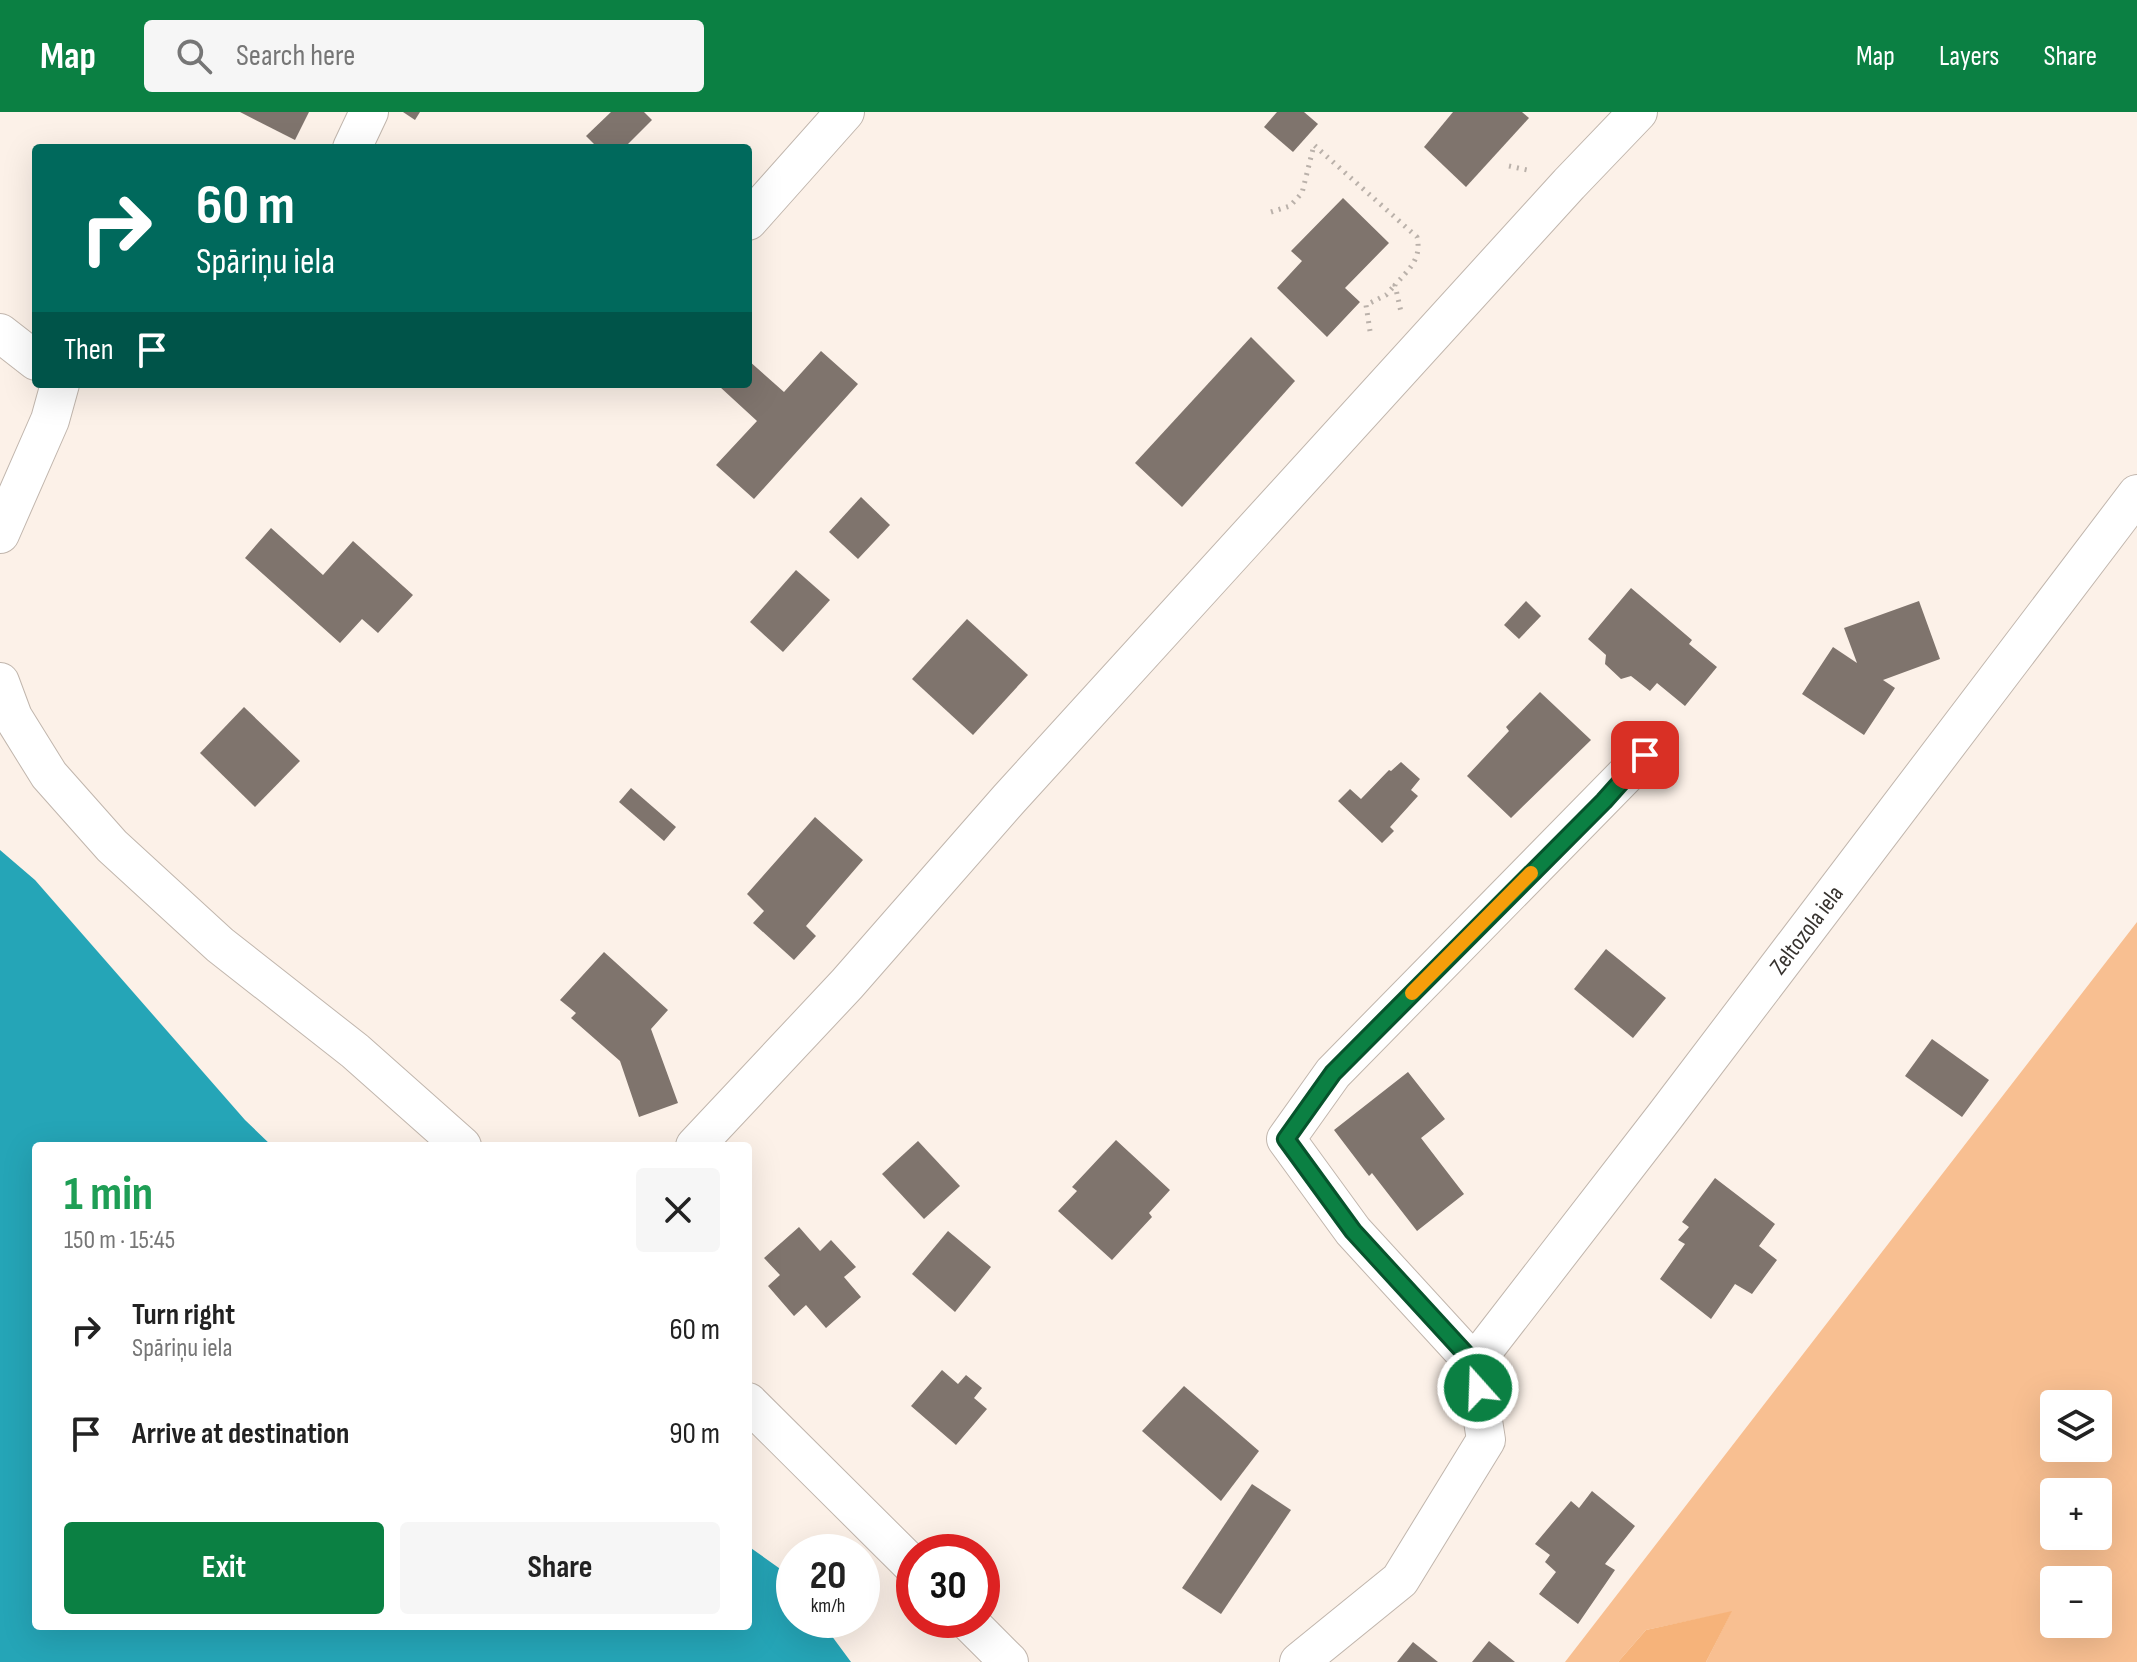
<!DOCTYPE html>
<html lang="en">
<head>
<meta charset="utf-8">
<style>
	:root { --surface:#fff; --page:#f6f6f6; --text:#222; --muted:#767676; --accent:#0b8043 }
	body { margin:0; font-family:"Sofia Sans Condensed",sans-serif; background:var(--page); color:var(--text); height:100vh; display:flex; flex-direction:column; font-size:30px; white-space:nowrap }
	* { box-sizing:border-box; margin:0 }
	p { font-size:26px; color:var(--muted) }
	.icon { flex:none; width:44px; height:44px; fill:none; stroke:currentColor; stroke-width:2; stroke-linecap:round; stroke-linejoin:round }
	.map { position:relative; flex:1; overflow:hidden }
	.panel { position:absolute; left:32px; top:1030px; width:720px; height:488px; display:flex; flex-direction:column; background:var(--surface); border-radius:8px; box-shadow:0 8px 32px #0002 }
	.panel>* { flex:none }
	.banner { position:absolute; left:32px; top:32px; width:720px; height:244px; border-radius:8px; box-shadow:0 8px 32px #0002; background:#00695c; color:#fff; overflow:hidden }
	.controls { position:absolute; left:2040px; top:1278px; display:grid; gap:16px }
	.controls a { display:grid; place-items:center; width:72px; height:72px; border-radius:8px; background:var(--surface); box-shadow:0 8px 32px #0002; font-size:40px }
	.speed { position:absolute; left:776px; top:1422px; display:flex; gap:16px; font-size:40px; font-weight:700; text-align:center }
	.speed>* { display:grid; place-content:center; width:104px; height:104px; border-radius:50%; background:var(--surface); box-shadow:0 8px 32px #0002; line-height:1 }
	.speed small { font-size:20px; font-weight:400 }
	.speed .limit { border:12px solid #d22; background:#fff; color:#111 }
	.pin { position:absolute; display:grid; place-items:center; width:68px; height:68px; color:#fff; margin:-34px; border-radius:16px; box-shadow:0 4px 12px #0006 }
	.me { position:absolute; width:88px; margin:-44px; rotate:340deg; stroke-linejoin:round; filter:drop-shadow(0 0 6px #0008) }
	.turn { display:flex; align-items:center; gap:28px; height:168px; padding:0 32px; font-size:36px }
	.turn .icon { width:104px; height:104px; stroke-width:2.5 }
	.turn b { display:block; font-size:56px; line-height:68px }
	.then { display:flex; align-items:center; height:76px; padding:0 32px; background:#0003; gap:16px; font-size:30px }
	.round { display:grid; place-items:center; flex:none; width:84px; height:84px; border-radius:8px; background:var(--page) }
	.head { display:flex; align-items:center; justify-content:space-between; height:136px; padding:0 32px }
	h1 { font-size:48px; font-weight:700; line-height:60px; color:#1e9e55 }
	.cta { display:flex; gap:16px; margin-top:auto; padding:16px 32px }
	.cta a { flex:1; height:92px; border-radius:8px; background:var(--accent); color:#fff; font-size:32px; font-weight:700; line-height:92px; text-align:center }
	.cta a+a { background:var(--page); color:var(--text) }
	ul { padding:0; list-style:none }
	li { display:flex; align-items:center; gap:24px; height:104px; padding:0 32px }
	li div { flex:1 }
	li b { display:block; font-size:30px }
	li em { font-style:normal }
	header { display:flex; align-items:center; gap:48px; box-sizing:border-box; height:112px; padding:0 40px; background:var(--accent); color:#fff }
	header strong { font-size:38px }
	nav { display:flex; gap:44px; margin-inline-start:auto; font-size:28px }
	.search { width:560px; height:72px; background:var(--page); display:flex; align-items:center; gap:20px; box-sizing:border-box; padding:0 28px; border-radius:8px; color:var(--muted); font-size:30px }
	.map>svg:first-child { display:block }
	.green { fill:#f8bf91; fill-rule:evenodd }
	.forest { fill:#f6b37a }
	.water { fill:#25a5b7 }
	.building { fill:#7f746d }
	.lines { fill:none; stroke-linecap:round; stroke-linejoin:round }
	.minor-casing { stroke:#c1b6ad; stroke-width:40 }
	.path { stroke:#bab1aa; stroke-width:5; stroke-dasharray:2 6; stroke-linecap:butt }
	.minor { stroke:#fff; stroke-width:38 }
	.route-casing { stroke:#07532c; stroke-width:20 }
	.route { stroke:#0b8043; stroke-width:14 }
	.slow { stroke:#f59e0b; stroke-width:14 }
	.labels { text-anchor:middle; stroke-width:8; stroke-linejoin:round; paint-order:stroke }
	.street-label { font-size:24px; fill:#37332f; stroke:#fcf1e8 }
</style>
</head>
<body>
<header>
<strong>Map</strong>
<div class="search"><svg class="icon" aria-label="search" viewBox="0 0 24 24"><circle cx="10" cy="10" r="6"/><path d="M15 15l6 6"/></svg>Search here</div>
<nav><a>Map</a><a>Layers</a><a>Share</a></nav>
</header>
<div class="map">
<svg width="2137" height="1550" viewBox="0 0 2137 1550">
	<rect width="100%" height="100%" fill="#fcf1e8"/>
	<path class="green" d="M2137,810v740h-431l25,-50 -85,18 -28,32h-53zM2054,1292h44v44h-44zM2054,1380h44v44h-44zM2054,1468h44v44h-44z"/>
	<path class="forest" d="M1732,1499l-26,51h-88l28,-32z"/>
	<path class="water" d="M0,738l35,30 210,240 27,26h-236v480h712v-80l38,27 8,11v36h26l31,42h-851z"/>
	<g class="building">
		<path d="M240,0h69l-14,28z"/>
		<path d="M403,0h17l-5,8z"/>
		<path d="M611,0h33l8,8 -28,28h-26l-12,-12z"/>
		<path d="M1277,0h27l14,12 -25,28 -29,-25z"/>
		<path d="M1453,0h69l7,6 -63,69 -42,-40z"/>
		<path d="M1343,86l46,45 -44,45 15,14 -33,35 -50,-49 25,-27 -11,-10z"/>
		<path d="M1251,225l44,44 -113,126 -47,-44z"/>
		<path d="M821,239l37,33 -104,115 -38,-34 41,-44 -37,-34 4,-3h24v-24l36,32z"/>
		<path d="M861,385l29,28 -32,34 -29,-27z"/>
		<path d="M271,416l52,47 30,-34 60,54 -35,38 -16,-14 -22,24 -95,-85z"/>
		<path d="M796,458l34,30 -47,52 -33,-30z"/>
		<path d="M1631,476l61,52 -3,4 28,23 -32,39 -28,-23 -7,8 -19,-15 -10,3 -16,-15 1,-9 -18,-16z"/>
		<path d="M1526,489l15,15 -22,23 -15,-14z"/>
		<path d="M1919,489l21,58 -57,21 12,8 -31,47 -62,-41 31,-47 24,16 -13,-35z"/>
		<path d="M967,507l61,56 -55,60 -61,-56z"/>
		<path d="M1540,580l51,48 -80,78 -44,-42 42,-45 -3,-4z"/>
		<path d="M244,595l56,54 -45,46 -55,-54z"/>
		<path d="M1401,650l19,17 -9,11 7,6 -28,31 4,4 -12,12 -44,-42 12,-12 11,10 28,-29 2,1z"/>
		<path d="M631,676l45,39 -12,14 -45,-39z"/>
		<path d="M815,705l48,43 -57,66 10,10 -22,24 -41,-37 11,-12 -17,-17z"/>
		<path d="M1606,837l60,49 -33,40 -59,-49z"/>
		<path d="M604,840l64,58 -17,19 27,74 -39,14 -19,-56 -49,-43 5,-5 -16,-13z"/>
		<path d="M1932,927l57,41 -27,37 -57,-41z"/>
		<path d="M1408,960l37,47 -24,19 43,56 -47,37 -45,-58 -3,3 -35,-46z"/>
		<path d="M1116,1028l54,50 -21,23 3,4 -40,43 -54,-49 19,-20 -5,-4z"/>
		<path d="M918,1029l42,45 -36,33 -42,-45z"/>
		<path d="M1715,1066l60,46 -16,22 18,14 -25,34 -17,-10 -24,35 -51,-40 25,-35 -7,-4 11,-13 -7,-5z"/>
		<path d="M799,1115l21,24 11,-11 25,27 -12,10 17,20 -35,31 -20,-23 -12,11 -26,-30 12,-11 -16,-17z"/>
		<path d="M948,1119l43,36 -36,45 -43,-38z"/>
		<path d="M942,1258l16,14 8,-9 16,13 -8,10 13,11 -31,36 -45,-39z"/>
		<path d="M1184,1274l75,65 -38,50 -79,-70z"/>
		<path d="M1252,1372l39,26 -70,104 -39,-26z"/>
		<path d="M1592,1379l43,35 -30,38 10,6 -37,54 -39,-30 17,-22 -11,-10 5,-7 -15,-11 36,-43 8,7z"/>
		<path d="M1489,1529l26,21h-43z"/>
		<path d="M1413,1530l25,20h-41z"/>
	</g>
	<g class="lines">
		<g class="minor-casing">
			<g id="minor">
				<path d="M352,36l17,-36"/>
				<path d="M748,109l97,-109"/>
				<path d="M0,221l36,28"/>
				<path d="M0,422l50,-114 10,-36"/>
				<path d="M0,570l13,35 36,58 63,71 108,99 135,106 107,95"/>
				<path d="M695,1034l152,-162 162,-185 560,-615 69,-72"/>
				<path id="s1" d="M1474,1251l191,-247 472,-622"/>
				<path d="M1474,1251l-121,-132 -67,-92 47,-66 312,-318"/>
				<path d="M748,1290l166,165"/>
				<path d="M967,1508l42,42"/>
				<path d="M1299,1550l101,-82 86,-140 -12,-77"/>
			</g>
		</g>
		<g class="path">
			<path d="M1509,54l23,5"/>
			<path d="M1271,100l19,-6 12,-13 12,-48 103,92c5,22 -8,32 -22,48l6,27"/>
			<path d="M1370,219l-4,-26 20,-10 8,-9"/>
		</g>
		<use href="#minor" class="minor"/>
	</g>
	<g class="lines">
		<g class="route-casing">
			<path id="route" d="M1478,1276l-4,-25 -121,-132 -67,-92 47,-66 271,-272 41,-46"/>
		</g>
		<use href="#route" class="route"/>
		<path class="slow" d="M1412,881l119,-120"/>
	</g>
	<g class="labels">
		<g class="street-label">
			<text dy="8" stroke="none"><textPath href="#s1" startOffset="546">Zeltozola iela</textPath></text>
		</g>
	</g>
</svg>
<div class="controls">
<a><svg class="icon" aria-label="layers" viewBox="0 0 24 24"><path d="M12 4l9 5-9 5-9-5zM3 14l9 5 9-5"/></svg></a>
<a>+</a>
<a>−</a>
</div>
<div class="speed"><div>20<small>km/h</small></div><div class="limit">30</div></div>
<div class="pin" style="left:1645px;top:643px;background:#d93025"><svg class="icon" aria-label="arrive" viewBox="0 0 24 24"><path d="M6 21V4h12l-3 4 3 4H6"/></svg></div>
<svg class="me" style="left:1478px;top:1276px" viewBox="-20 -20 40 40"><circle r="17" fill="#0b8043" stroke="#fff" stroke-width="3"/><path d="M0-11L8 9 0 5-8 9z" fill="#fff"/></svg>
<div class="banner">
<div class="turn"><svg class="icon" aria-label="right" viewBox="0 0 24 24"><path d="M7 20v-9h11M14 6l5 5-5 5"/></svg><div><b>60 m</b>Spāriņu iela</div></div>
<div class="then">Then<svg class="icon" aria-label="arrive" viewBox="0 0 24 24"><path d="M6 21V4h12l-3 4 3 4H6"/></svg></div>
</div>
<section class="panel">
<div class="head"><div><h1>1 min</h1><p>150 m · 15:45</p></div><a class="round"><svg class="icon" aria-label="close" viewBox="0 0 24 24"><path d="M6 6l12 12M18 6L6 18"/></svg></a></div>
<ul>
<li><svg class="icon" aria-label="right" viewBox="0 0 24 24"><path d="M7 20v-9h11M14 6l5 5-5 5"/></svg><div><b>Turn right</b><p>Spāriņu iela</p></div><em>60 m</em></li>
<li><svg class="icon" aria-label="arrive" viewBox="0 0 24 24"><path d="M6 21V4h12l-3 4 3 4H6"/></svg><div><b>Arrive at destination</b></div><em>90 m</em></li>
</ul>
<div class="cta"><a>Exit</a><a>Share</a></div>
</section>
</div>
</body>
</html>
